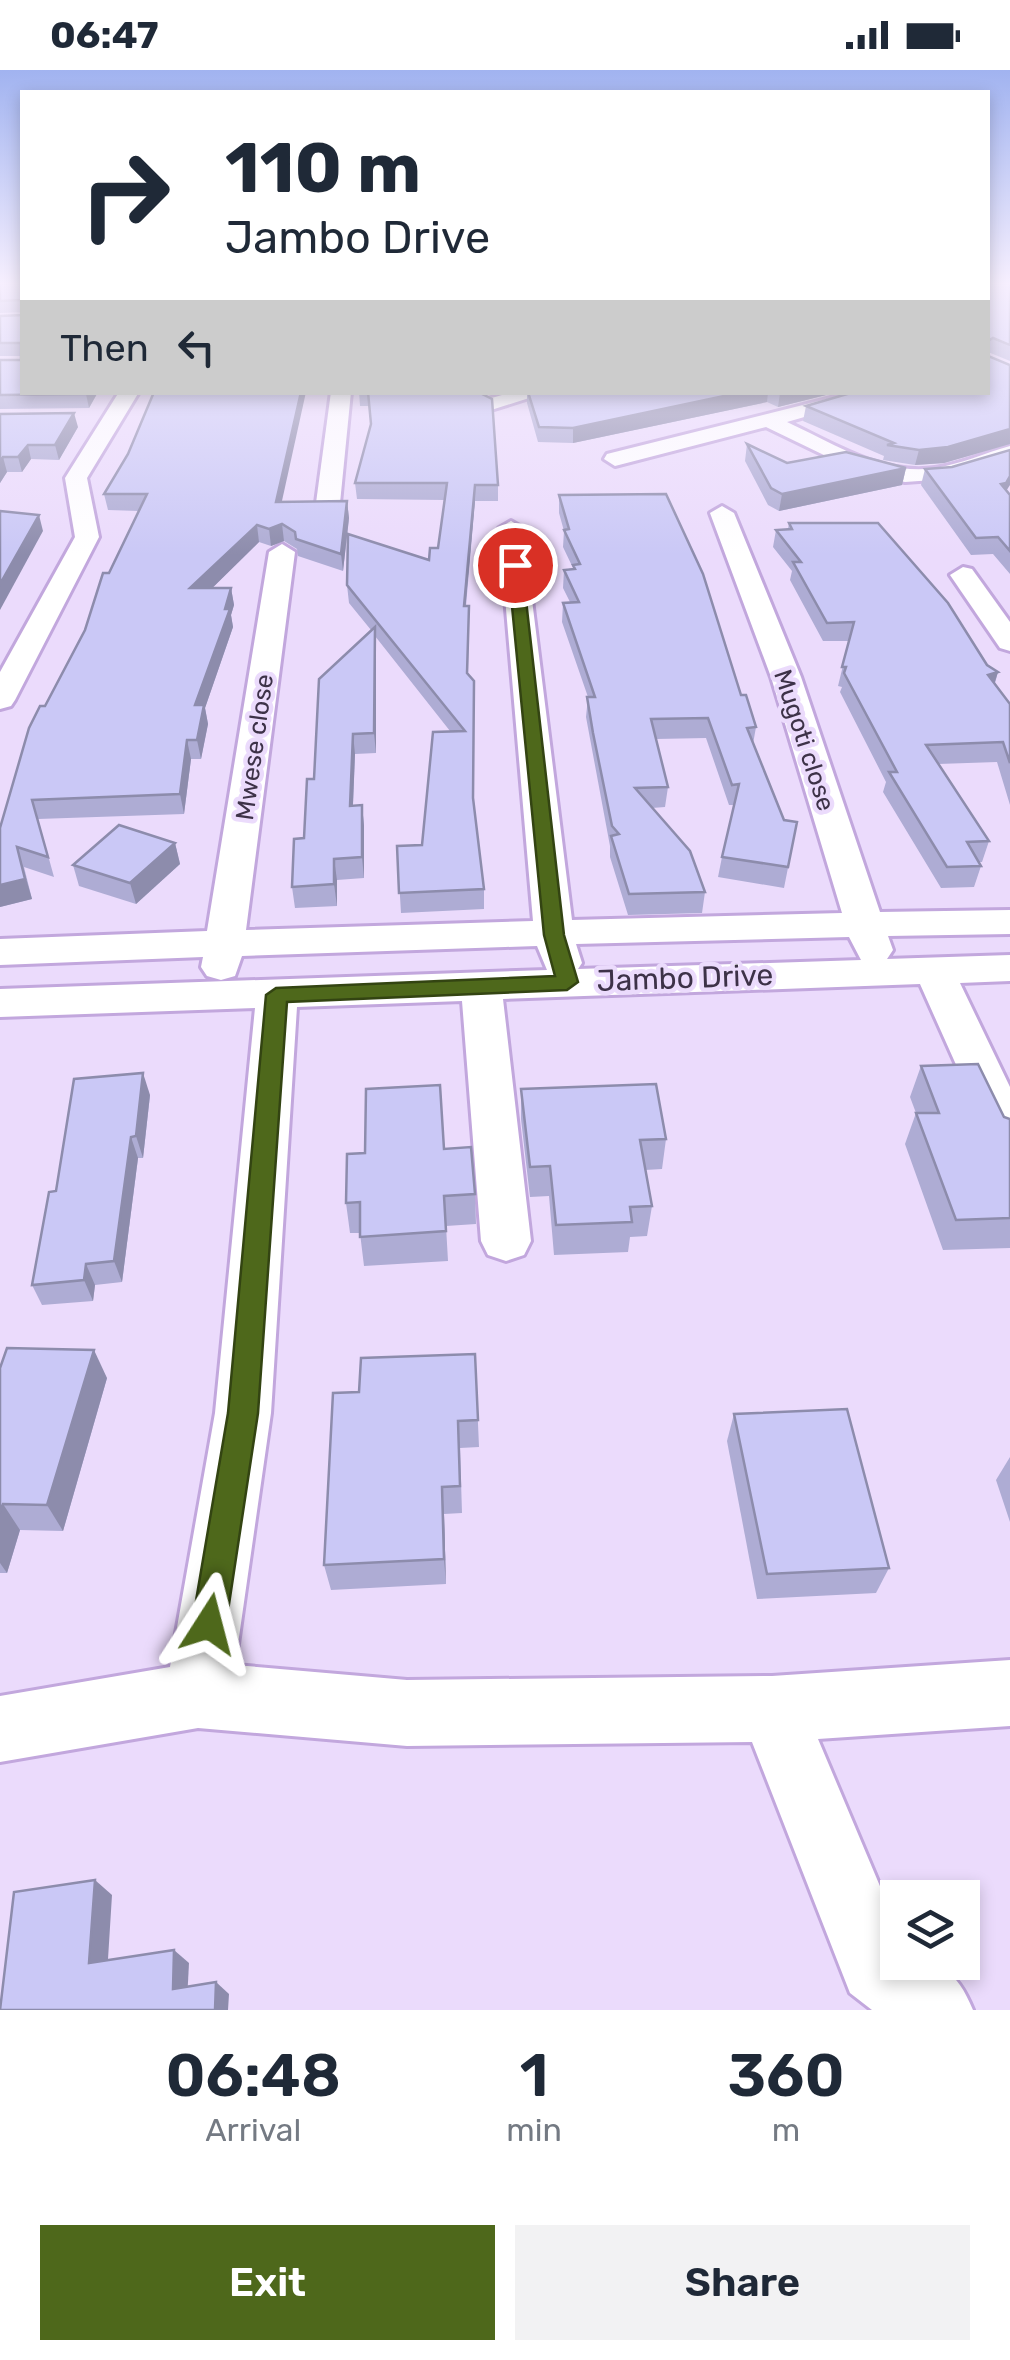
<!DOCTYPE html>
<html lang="en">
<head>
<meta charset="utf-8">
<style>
	:root { --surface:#fff; --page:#f2f2f3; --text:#1f2937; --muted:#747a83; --accent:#4e681b }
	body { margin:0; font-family:Rubik,sans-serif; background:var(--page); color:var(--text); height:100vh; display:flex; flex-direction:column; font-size:38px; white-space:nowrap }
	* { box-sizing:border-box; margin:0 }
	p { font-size:32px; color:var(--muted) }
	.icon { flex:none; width:55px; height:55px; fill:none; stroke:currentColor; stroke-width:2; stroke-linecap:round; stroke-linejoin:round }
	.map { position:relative; height:1940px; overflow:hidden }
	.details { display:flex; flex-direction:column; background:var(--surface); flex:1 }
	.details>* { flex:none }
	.top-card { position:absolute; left:20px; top:20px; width:970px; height:305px; border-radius:0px; box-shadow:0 5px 15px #0003; background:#fff; color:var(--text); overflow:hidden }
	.fabs { position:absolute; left:880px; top:1810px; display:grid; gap:20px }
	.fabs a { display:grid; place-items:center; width:100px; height:100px; border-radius:0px; background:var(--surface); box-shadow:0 5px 15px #0003; font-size:50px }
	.pin { position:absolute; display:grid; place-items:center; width:85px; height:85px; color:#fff; margin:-42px; border:5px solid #fff; border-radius:50%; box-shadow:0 2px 10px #0007 }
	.me { position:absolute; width:110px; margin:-55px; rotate:9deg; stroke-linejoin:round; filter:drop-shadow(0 0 8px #0008) }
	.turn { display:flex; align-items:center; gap:35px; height:210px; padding:0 40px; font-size:45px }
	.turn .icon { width:130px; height:130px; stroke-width:2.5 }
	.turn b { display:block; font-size:70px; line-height:85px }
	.then { display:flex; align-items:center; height:95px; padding:0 40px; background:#0003; gap:20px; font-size:38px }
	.eta { display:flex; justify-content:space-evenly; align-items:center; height:170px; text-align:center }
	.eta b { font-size:60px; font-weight:600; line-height:70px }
	.cta { display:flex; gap:20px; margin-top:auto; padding:20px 40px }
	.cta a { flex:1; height:115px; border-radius:0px; background:var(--accent); color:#fff; font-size:40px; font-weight:600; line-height:115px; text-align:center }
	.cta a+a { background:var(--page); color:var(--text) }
	.status { display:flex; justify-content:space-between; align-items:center; height:70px; padding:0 50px; background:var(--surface); direction:ltr }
	.status svg { height:28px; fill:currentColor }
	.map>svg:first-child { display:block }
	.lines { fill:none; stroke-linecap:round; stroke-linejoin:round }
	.minor-casing { stroke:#c2a7dd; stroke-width:6 }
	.minor { fill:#fff; fill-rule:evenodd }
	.wall { fill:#aeacd4 }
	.shaded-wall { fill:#8d8cac }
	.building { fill:#cac8f6; stroke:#8d8cac; stroke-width:2.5 }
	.route { fill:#4e681b; stroke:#334412; stroke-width:2.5 }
	.labels { text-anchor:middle; stroke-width:9; stroke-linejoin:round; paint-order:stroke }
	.far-street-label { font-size:25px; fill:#3d3248; stroke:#ebdbfc }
	.street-label { font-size:30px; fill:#3d3248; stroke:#ebdbfc }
</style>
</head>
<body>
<div class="status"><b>06:47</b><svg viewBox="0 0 49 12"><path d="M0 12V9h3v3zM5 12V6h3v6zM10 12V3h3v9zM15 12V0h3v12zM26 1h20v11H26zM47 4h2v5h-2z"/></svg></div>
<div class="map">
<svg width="1010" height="1940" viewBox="0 0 1010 1940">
	<rect width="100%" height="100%" fill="#ebdbfc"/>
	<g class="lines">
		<g class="minor-casing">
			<g id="minor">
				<path d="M119,322h20l-52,86 12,59 -84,163 -4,6 -11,3v-37l75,-135 -10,-59z"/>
				<path d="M331,322h20l-11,111 -12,7 -12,-7z"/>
				<path d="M513,322h35l-60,19 -10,-6 3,-4z"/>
				<path d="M855,322h36l-104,30c46,21 95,54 148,46 26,-4 50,-15 75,-22v14l-63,19 -42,3 -48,-11 -91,-44 -151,39 -11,-7 3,-5z"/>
				<path d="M722,436l12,7 67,164 79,235 130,-2v24l-122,2 5,14 -6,9 123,-4v26l-50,2 50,104v64l-16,-5 -7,-12 -67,-150 -417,15 28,242 -7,14 -18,6 -18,-6 -7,-14 -19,-240 -165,6 -26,406 -36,252 172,15 365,-4 238,-16v66l-192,13 80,190v33c43,0 58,7 75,48h-101l-22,-17 -98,-251 -345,4 -209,-18 -198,34v-66l170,-29 45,-254 40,-405 -255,9v-28l547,-19 -10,-24 -32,1 -263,9 -7,20 -14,4 -14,-4 -6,-9 2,-10 -203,8v-26l207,-8 62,-379 13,-8 13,8 -49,378 287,-9 -34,-393 12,-7 12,7 49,392 270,-7 -71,-236 -61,-164zM849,867l12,23 -283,9 4,-6 -6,-19z"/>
				<path d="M963,497l9,2 38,53v29l-10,-3 -50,-73z"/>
			</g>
		</g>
		<use href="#minor" class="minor"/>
	</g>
	<g class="wall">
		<path d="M0,213h22v109h76l-9,16 -89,1v-49h21v-4h-21v-40l22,-1v-3l-22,1z"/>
		<path d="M988,213h22v78l-22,-9v4l22,9v79l-66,19 -29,2 -32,-5 1,-4 -81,-35 3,-15 182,-14z"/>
		<path d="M359,322h131v2l-4,2 12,89v16h-23l-9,105h3l-1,68 5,129 11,86v20l-83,4 -4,-67 25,-1 28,-114 -75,-95 1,117 -21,1 -2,52 9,-1 2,21v52l-27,2v26l-42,2 -3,-21 12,-49 10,-59 57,-149 -22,-27 -2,-18 82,-25 9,-12 6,-48 -87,-1 -2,-16 16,-58 -2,-19h-9z"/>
		<path d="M527,322h311l-60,15 -11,-5 -194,41 -35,-1 -11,-39z"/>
		<path d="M0,344l78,13 -19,33 -28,-1 -9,13h-15l-7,11z"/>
		<path d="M747,374l40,19 119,5 -4,17 -123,26 -11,-6 -23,-44z"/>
		<path d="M128,384l154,48 65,-1 2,17 -6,53 -45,-15 -1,-7 -13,-8 -13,5 -12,-4 -47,46h19l3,17 -3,10 2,12 -28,81 3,16 -7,35h-10l-7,55 -146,5 16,58 -30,-10 8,32 -32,8v-79l45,-122 40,-76 24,-57 30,-62 -31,-1 -4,-16z"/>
		<path d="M952,397l54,24 4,4v79l-17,-20 -22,1 -50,-70 4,-16z"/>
		<path d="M559,425l182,200 15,32 -3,17 31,76 13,2 -13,66 -66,-11 4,-20 12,-52h-5l-23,-67 -50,1 12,48 -3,20 -13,1 53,84 -3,21 -74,2 -18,-58v-11l-24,-129 2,-20 -26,-75 1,-19 7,-1 -7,-14 1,-18 9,-2 -10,-21 1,-16 -5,-18z"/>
		<path d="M789,453l209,149 -3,11 15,21v101l-13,-43 -59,2 51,77 -7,21h-4l3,4 -7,21 -33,1 -58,-96 3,-10 -46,-90 2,-5 -4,-1 11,-45h-26l-33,-61 2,-9 -19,-24 3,-17 12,-1z"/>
		<path d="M175,773l5,21 -44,40 -57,-18 -6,-21z"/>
		<path d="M921,996l83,51 6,2v129l-67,2 -38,-106 11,-31 -6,-16z"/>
		<path d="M521,1019l145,50 -4,30 -17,1 7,36 -5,30 -17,1 -2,15 -74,3 -5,-59 -19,1 -9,-78z"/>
		<path d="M150,1025l-7,63h-5l-16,124 -27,3 -2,16 -51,4 -10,-20 24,-94z"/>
		<path d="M444,1079l31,45 1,30 -30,2 2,35 -84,5 -4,-33h-10l-4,-30z"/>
		<path d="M475,1284l4,93 -19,1 2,65 -18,1 2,70 -115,6 -7,-25 35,-173z"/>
		<path d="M0,1298l107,10 -44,153 -43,-1 -13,43h-7z"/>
		<path d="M734,1344l155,154 -13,25 -119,6 -30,-158z"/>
		<path d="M1010,1387v65l-14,-42z"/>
	</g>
	<g class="shaded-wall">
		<path d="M87,322h11l-9,16 -3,-14z"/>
		<path d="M301,322h5l-28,127 -2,-17z"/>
		<path d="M743,322h25l-1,10 -194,41v-15z"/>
		<path d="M838,322l-60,15 2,-14z"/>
		<path d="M74,343l4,14 -19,33 -4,-15z"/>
		<path d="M1010,359v15l-66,19 -29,2 4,-15z"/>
		<path d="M28,375l3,14 -9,13 -4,-15z"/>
		<path d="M3,387l4,15 -7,11v-21z"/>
		<path d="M906,398l-4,17 -123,26 3,-17z"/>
		<path d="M1010,406v9l-9,14v-15z"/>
		<path d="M475,415v16l-11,122v-17z"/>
		<path d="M347,431l2,17 -6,53 -2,-17z"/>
		<path d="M39,445l4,16 -43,79v-26z"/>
		<path d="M282,454l2,17 -13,5 -2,-17z"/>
		<path d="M257,455l2,17 -65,64 -4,-18z"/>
		<path d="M231,518l3,17 -3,10 2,12 -28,81 3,16 -7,35 -4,-19 -2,-35z"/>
		<path d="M375,557l1,19v107l-2,-20z"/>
		<path d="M998,602l-6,19 -4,-16z"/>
		<path d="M353,664l2,20 -3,73 -2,-21z"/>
		<path d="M187,670l4,19 -7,55 -4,-20z"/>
		<path d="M362,735l2,21v52l-2,-21z"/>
		<path d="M175,773l5,21 -44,40 -6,-21z"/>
		<path d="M17,777l15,52 -32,8v-22z"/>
		<path d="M334,789l3,21v26l-3,-22z"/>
		<path d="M143,1003l7,22 -7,63 -7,-22z"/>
		<path d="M131,1067l7,21 -16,124 -8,-21z"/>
		<path d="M86,1194l9,21 -2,16 -9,-21z"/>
		<path d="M94,1280l13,28 -44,153 -16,-26z"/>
		<path d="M442,1417l2,27 2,70 -2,-25z"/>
		<path d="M3,1434l17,26 -13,43 -7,-10v-50z"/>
		<path d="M95,1810l17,15 -5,80 -18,-12z"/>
		<path d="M174,1880l15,13 -2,38 -14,-12z"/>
		<path d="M216,1912l13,12 -1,16h-13z"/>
	</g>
	<g class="building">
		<path d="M0,213h22v109h65l-1,2 -86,1v-35h21v-17h-21v-27l22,-1v-15l-22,1z"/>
		<path d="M988,213h22v62l-17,-7 -5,3v15l22,9v64l-62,18 -29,3 -32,-5 7,-2 -88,-37 48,-14h134z"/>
		<path d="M154,322h147l-25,110 71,-1 -6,53 -45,-15 -1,-7 -13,-8 -13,5 -12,-4 -67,63h41l-6,21h5l-35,96h9l-7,35h-10l-7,54 -148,6 16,57 -31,-10 8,32 -25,6v-57l29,-100 11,-22h5l40,-76 18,-57h6l38,-79h-43l24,-40z"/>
		<path d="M368,322h110l14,7 6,86h-23l-11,121h5l-2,67 7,8 -1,117 11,91 -85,4 -2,-47 25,-1 11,-113 32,-1 -118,-146 1,-51 81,26 1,-12h8l9,-65h-92l16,-59z"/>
		<path d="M528,322h215l-170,36 -34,-1z"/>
		<path d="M74,343l-19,32h-27l-10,12h-15l-3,5v-48z"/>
		<path d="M747,374l40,19 59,-11 60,16 -124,26 -11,-6z"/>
		<path d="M1010,380v26l-4,7 -5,1 9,11v56l-12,-14 -22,1 -51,-69 27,-2z"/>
		<path d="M666,424l37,80 38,121h5l10,32 -9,1 37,92 13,2 -9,45 -66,-10 17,-73 -7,1 -24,-67 -57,1 17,68 -33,1 55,63 15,41 -76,2 -18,-58 8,-2 -7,-8 -19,-93 -6,-36h8l-32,-94 16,-1 -15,-32 11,-1 -2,-4 7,-1 -16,-34 5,-1 -10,-34z"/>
		<path d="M0,441l39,4 -39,69z"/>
		<path d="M789,453h89l70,80 39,62 11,7 -10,3 22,29v59l-7,-21 -77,3 63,96 -22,1 14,24 -34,1 -58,-95h8l-53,-99 2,-6h-4l12,-45 -27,1 -34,-61h8l-25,-32 16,-1z"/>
		<path d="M375,557l-1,106 -21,1 -3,72 12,-1v52l-28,2v25l-42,3 2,-48 10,-1 3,-59h7l5,-100z"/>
		<path d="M119,755l56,18 -45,40 -57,-18z"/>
		<path d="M978,994l26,53 6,2v99l-54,2 -40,-107h23l-18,-47z"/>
		<path d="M143,1003l-7,63 -5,1 -17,124 -28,3 -2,16 -52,5 17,-93 7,-1 18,-112z"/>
		<path d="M656,1014l10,55 -26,1 12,66 -22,1 2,15 -76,3 -6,-59 -20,1 -9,-78z"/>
		<path d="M440,1015l4,64 27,-2 4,47 -31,2 2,35 -86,6v-35l-14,1 1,-49 18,-1 1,-64z"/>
		<path d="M7,1278l87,2 -47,155 -44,-1 -3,9v-145z"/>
		<path d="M475,1284l3,66 -20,1 2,65 -18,1 2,72 -120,6 9,-172 26,-1 2,-34z"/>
		<path d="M847,1339l42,159 -122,6 -33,-160z"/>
		<path d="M95,1810l-6,83 85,-13 -1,39 43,-7 -1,28h-215l14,-118z"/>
	</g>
	<linearGradient id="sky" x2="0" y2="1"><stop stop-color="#a1b3f0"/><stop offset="0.44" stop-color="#f6effe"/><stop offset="1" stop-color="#f6effe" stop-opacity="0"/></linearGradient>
	<rect width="1010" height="485" fill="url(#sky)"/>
	<path class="route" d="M515,491l7,4 42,370 14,47 -11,8 -280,12 -29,411 -32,211 -5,12 -12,5 -12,-5 -5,-12 36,-211 38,-418 10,-7 279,-12 -11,-41 -36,-370z"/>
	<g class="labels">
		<g class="far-street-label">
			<text transform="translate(805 670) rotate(72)" y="9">Mugoti close</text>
			<text transform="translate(254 677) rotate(-82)" y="9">Mwese close</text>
		</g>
		<g class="street-label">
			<text transform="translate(685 908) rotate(-2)" y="10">Jambo Drive</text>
		</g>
	</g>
</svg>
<div class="fabs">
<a><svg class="icon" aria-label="layers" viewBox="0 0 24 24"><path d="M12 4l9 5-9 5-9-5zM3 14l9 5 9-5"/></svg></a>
</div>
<div class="pin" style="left:515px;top:495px;background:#d93025"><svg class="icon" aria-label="arrive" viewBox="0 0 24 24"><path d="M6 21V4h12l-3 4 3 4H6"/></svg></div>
<svg class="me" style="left:209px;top:1554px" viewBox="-20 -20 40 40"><path d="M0-17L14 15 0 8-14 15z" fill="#4e681b" stroke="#fff" stroke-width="4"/></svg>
<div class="top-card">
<div class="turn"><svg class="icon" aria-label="right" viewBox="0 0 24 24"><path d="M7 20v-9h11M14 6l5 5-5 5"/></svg><div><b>110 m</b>Jambo Drive</div></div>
<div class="then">Then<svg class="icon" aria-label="left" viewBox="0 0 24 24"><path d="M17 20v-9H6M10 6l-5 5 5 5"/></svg></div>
</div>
</div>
<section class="details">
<div class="eta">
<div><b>06:48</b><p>Arrival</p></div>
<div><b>1</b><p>min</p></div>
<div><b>360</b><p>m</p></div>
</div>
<div class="cta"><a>Exit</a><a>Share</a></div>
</section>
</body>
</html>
